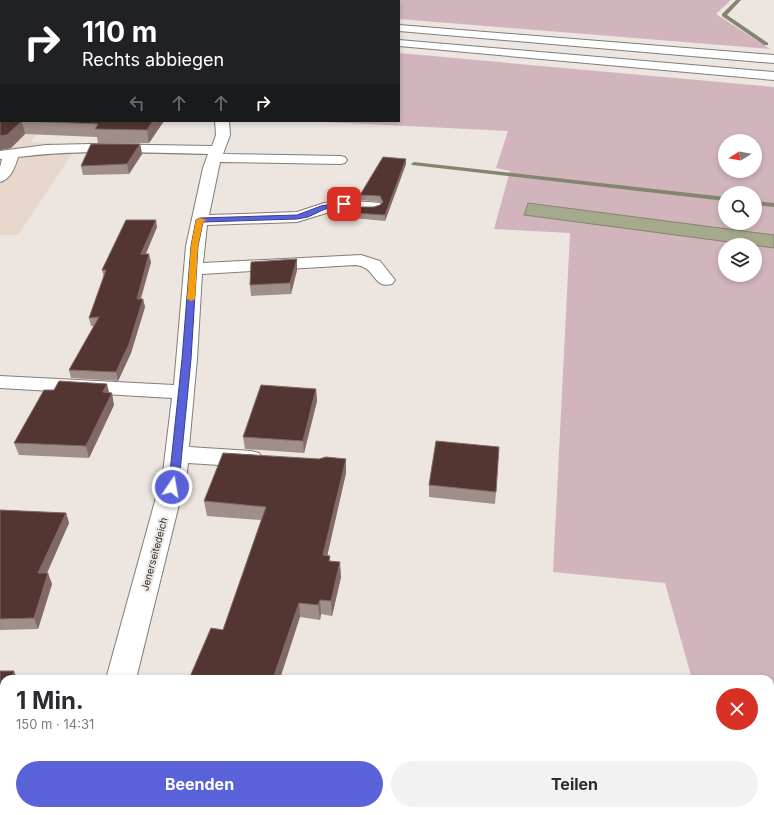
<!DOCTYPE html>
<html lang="de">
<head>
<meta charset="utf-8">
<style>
	:root { --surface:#fff; --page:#f2f2f3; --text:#2b2b33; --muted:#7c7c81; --accent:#5962d9 }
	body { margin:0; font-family:Inter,sans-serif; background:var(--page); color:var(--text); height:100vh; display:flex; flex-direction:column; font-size:15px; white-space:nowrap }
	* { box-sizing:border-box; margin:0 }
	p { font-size:13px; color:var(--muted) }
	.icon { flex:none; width:22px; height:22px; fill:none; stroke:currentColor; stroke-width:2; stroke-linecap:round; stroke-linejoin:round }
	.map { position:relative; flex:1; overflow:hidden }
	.drawer { position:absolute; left:0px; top:675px; width:774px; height:140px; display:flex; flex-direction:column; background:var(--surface); border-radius:12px 12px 0 0; box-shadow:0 2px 6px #0003 }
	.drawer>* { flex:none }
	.banner { position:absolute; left:0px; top:0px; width:400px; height:122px; box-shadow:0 2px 6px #0003; background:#202124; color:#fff; overflow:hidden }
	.needle { width:26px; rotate:259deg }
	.controls { position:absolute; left:718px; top:134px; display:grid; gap:8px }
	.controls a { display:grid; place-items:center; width:44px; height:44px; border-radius:50%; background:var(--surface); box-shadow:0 2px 6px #0003; font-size:20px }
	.pin { position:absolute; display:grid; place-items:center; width:34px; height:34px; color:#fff; margin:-17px; border-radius:8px; box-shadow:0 2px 6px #0006 }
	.me { position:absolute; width:44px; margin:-22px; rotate:12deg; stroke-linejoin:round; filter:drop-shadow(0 0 3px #0008) }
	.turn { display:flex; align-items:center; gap:14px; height:84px; padding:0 16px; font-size:18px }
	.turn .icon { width:52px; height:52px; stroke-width:2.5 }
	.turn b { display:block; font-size:28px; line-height:34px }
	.lanes { display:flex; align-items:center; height:38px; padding:0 16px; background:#0003; justify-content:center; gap:20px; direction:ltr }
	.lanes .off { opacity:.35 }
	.round { display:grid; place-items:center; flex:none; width:42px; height:42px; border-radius:21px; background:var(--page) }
	.summary { display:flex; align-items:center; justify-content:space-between; height:68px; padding:0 16px }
	h1 { font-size:24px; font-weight:700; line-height:30px }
	.action { display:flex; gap:8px; margin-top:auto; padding:8px 16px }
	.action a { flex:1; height:46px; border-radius:24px; background:var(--accent); color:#fff; font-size:16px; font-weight:700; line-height:46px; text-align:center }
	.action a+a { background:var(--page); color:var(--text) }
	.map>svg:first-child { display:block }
	.built { fill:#e7d7cd }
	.green { fill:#d2b5bc; fill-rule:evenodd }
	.water { fill:#a5aa8c; stroke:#838570 }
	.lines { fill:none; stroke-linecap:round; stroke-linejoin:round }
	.stream { fill:#838570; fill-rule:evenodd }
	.minor-casing { stroke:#837c76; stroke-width:2 }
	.highway-casing { stroke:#837c76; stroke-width:2 }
	.minor { fill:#fff; fill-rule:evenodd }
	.highway { fill:#fff; fill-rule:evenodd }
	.wall { fill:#a08e88 }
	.shaded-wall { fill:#816a66 }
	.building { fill:#533632; stroke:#816a66 }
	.route { fill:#5962d9; stroke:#3a408d }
	.slow { fill:#f59e0b }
	.labels { text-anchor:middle; stroke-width:4; stroke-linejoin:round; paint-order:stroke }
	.street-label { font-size:10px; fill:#33302e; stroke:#ede5df }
</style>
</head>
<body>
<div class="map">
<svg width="774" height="815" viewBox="0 0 774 815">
	<rect width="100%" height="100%" fill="#ede5df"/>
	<path class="built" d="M0,33l1,88h48l-19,21 48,3 -60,90h-18z"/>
	<g class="green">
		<path d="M168,0h563l-15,14 54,35 -371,-30v-18z"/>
		<path d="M399,53l375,34v728h-57v-4h53v-132h-78l-27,-96 -112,-11 17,-339 -76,-4 16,-58 -14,-3 12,-37 -202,-10h93zM725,141h30v30h-30zM725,193h30v30h-30zM725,245h30v30h-30z"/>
		<path d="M0,783h4v28h45l-1,4h-48z"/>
	</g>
	<path class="water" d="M528,203l246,32v13l-250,-33z"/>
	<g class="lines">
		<g class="stream">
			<path d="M736,0h5l-14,15 41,28v2h-4l-42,-29v-2z"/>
			<path d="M414,162l311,35v4l-313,-36 -1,-1z"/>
			<path d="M755,201l19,2v4l-19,-2z"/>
		</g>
		<g class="minor-casing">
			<g id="minor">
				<rect x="154" y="0" width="10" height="1"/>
				<path d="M215,121h14l1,14 -7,19 117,2 5,1 2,3 -2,3 -5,1 -120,-2 -11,53 88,-3 27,-9 18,-3 38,3 2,3 -2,3 -6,2 -38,-1 -39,12 -90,3 -4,38 158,-8 19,6 15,19 -3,4c-20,5 -15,-17 -37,-19l-153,9 -5,85 -8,88 62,4 8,2 4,6 -4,6 -8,2 -63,-4 -1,9 -51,207h-30l57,-207 9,-74 -172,-10v-12l174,9 12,-139 17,-78 5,-14c-63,-1 -127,-5 -190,3 -3,10 -7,22 -18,25v-15l2,-8h-2v-8l46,-6 45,-1 121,2 4,-11z"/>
				<path d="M70,811h34l-1,4h-34z"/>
			</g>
		</g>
		<g class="highway-casing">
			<g id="highway">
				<path d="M0,0h27l1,1h-27v2z"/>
				<path d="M399,25l375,30v8l-375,-32z"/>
				<path d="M399,40l375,32v8l-375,-34z"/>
			</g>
		</g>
		<use href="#minor" class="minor"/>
		<use href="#highway" class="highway"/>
	</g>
	<g class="wall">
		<path d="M0,70l164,51 -15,22h-51l-1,-6 -72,-3 -14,14 -11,2z"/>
		<path d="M140,144l2,10 -13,20 -46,1 -2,-9z"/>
		<path d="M406,159v5l-21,57 -32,-3v-5l27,-8 1,-1 -1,-2 -19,-2 -1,-5z"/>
		<path d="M157,227l-11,27 5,8 -10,37h2l2,8 -14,46 -13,28 -47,-3 -2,-8 25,-44h-3l-2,-8 15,-41 -2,-7z"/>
		<path d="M297,259v11l-6,24 -40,2 -1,-11z"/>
		<path d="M316,389l1,12 -13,52 -59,-4 -2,-12z"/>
		<path d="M109,393l5,12 -25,53 -70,-3 -5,-12z"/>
		<path d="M346,473l-19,83 14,21 -9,39 -11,-2 -1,6 -20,-3 -77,13 38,-110 -54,-4 -3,-15z"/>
		<path d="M429,485l67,7 -1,12 -66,-7z"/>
		<path d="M0,510l66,3 3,10 -22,50 5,11 -14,45 -38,1z"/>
		<path d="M0,671h14l3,8h-13l-1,52h-3z"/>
		<rect x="580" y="811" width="44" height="4"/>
	</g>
	<g class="shaded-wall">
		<path d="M22,121l3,13 -14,14 -11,2v-14z"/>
		<path d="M153,121h11l-15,22 -2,-13z"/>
		<path d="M140,144l2,10 -13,20 -2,-10z"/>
		<path d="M406,159v5l-21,57v-6z"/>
		<path d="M156,220l1,7 -15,35 -1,-8z"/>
		<path d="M149,254l2,8 -13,45 -1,-8z"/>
		<path d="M297,259v11l-6,24 -1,-11z"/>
		<path d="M143,299l2,8 -14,46 -13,28 -2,-9z"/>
		<path d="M107,384l3,12 2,-3 2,12 -25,53 -3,-12 17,-54z"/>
		<path d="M316,389l1,12 -13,52 -1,-12z"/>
		<path d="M346,459v14l-22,97 -1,-15z"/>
		<path d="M66,513l3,10 -27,61 -4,-11z"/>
		<path d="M340,562l1,15 -9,39 -1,-15z"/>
		<path d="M48,573l4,11 -14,45 -4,-11z"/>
		<path d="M320,600l1,14 -1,6 -2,-15z"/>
		<path d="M299,603l1,14 -20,62h-7z"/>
		<path d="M14,671l3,8h-6z"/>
		<path d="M4,699v29l-1,3 -3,-6v-14z"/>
	</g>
	<g class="building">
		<path d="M1,69v52h152l-6,9 -52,-1 3,-5 -76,-3 -15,14 -7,1v-66z"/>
		<path d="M91,144h49l-13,20 -46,2z"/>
		<path d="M383,157l23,2 -21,56 -32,-2 2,-6h19l6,-2 3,-3 -3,-6 -20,-1z"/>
		<path d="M126,220h30l-15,34h8l-12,45h6l-14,45 -13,28 -47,-2 30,-53 -10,1 17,-48h-4z"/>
		<path d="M297,259l-7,24 -40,2 1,-23z"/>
		<path d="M59,381l48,3 -4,8 9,1 -26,53 -72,-3 30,-53h10z"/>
		<path d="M261,385l55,4 -13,52 -60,-4z"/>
		<path d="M436,441l63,6 -3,45 -67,-7z"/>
		<path d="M223,453l96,6 7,-2 20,2 -23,96 7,1 -1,5 11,1 -9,39 -11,-1 -2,5 -19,-2 -26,76h-84l22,-51 12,2 43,-123 -62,-6z"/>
		<path d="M0,510l66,3 -28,60h10l-14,45 -34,1z"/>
		<path d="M0,671h14l-3,8h-7v20l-4,12z"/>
		<path d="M342,811h80l-1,4h-80z"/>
		<rect x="582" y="811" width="42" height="4"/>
	</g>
	<path class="route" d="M344,202l3,1v3l-22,3 -17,8 -11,2 -94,3 -5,24 -7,113 -11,113 -5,17h-7l-2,-2 4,-15 12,-113 9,-113 5,-26 4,-2 97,-3 24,-9z"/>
	<path class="slow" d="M200,218l7,2 -4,2 -5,24 -3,53 -4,2 -4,-2 4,-53 5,-26z"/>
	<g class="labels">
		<g class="street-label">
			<text transform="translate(154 554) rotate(-75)" y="4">Jenerseitedeich</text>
		</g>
	</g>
</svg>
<div class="controls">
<a><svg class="needle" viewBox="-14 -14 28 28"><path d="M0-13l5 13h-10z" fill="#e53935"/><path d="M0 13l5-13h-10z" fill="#7c7c81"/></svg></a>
<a><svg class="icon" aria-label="search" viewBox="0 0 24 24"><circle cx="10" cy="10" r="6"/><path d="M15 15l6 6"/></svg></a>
<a><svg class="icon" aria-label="layers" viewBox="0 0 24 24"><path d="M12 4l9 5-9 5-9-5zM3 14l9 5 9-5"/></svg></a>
</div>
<div class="pin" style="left:344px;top:204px;background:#d93025"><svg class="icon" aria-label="arrive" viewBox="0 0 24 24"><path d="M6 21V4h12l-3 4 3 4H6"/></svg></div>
<svg class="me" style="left:172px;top:487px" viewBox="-20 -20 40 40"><circle r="17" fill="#5962d9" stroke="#fff" stroke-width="3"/><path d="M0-11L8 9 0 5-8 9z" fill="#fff"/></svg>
<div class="banner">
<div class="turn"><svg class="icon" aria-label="right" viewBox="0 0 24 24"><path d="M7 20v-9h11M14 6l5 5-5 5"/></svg><div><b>110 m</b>Rechts abbiegen</div></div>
<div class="lanes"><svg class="icon off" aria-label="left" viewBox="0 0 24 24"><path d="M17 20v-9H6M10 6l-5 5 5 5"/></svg><svg class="icon off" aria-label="ahead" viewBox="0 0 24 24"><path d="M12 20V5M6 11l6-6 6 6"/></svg><svg class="icon off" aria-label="ahead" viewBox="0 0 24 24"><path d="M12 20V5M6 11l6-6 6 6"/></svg><svg class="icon" aria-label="right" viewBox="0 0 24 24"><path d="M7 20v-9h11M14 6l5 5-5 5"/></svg></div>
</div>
<section class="drawer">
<div class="summary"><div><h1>1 Min.</h1><p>150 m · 14:31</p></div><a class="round" style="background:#d93025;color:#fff"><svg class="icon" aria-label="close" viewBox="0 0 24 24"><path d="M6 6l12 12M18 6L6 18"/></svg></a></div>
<div class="action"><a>Beenden</a><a>Teilen</a></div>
</section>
</div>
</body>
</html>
